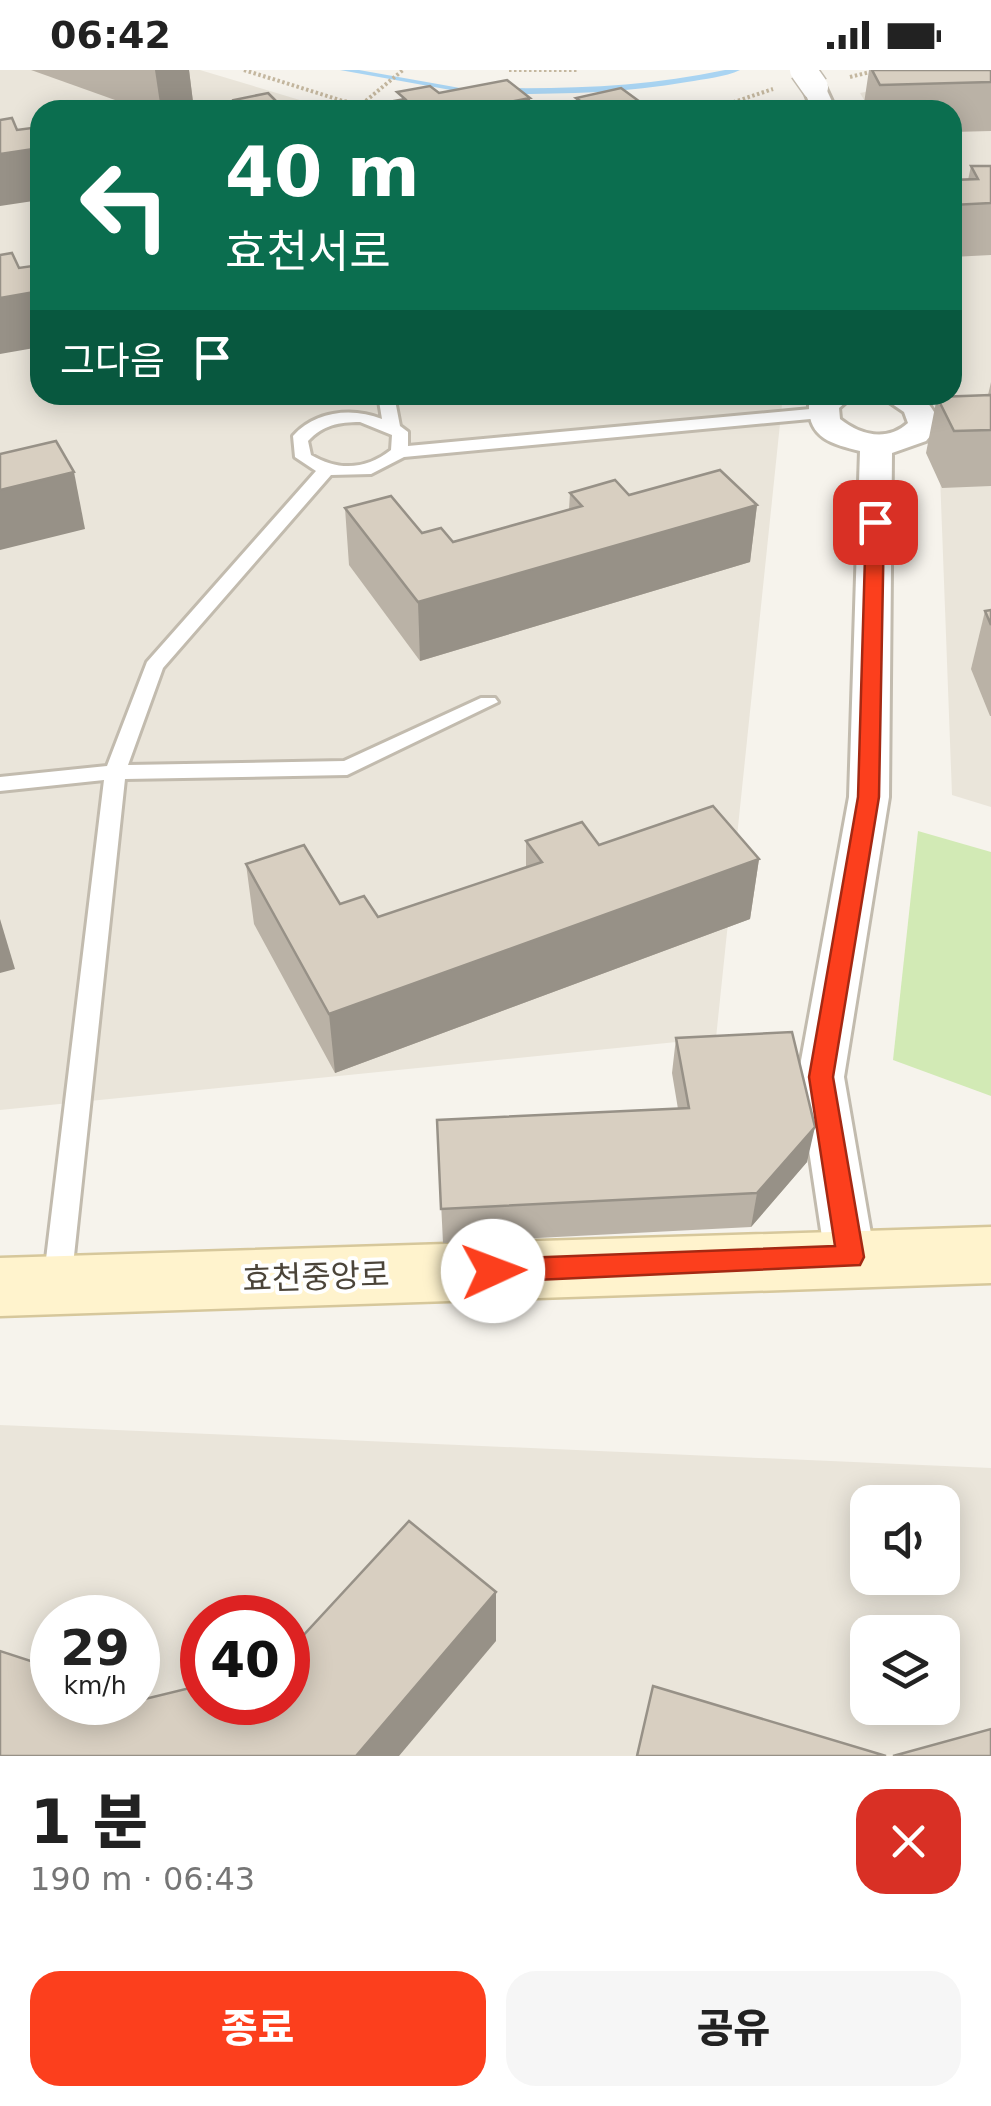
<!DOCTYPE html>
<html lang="ko">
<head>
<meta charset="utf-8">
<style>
	:root { --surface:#fff; --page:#f6f6f6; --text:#222; --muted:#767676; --accent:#fc3f1d }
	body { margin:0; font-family:"DejaVu Sans","Noto Sans KR",sans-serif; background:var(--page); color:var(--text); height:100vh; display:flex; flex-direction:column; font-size:38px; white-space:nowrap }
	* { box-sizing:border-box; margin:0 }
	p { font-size:32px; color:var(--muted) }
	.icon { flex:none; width:55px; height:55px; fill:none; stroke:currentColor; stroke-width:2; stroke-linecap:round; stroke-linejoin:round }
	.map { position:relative; height:1686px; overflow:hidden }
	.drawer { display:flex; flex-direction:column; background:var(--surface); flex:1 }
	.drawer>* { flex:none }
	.guide { position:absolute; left:30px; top:30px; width:932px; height:305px; border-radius:30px; box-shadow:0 5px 25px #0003; background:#0b6e4f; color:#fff; overflow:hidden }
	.controls { position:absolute; left:850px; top:1415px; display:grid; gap:20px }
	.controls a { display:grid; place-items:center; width:110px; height:110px; border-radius:20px; background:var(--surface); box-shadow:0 5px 25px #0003; font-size:50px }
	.speed { position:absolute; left:30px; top:1525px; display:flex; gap:20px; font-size:50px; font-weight:700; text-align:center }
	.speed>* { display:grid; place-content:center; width:130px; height:130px; border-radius:50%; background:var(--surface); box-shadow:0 5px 25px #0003; line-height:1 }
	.speed small { font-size:25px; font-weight:400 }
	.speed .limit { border:15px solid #d22; background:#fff; color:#111 }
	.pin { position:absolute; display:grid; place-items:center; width:85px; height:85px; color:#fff; margin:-42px; border-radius:20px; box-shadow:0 5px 15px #0006 }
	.me { position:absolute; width:110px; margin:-55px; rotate:88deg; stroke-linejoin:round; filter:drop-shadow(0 0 8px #0008) }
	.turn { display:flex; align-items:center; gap:35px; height:210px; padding:0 30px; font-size:45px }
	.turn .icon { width:130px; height:130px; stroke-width:2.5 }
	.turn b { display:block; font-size:70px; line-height:85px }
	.then { display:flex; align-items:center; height:95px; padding:0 30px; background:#0003; gap:20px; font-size:38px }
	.round { display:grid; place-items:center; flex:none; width:105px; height:105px; border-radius:30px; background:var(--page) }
	.summary { display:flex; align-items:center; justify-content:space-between; height:170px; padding:0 30px }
	h1 { font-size:60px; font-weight:800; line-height:75px }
	.action { display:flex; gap:20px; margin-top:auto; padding:20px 30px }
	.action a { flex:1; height:115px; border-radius:30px; background:var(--accent); color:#fff; font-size:40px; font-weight:800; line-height:115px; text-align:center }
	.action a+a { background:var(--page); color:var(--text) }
	.status { display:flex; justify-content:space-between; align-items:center; height:70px; padding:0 50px; background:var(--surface); direction:ltr }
	.status svg { height:28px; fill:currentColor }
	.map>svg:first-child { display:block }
	.residential { fill:#eae5da; fill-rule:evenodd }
	.green { fill:#d2eab5 }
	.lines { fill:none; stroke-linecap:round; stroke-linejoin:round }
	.stream { fill:#a9d4f2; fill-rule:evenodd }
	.lane-casing { stroke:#c2bbae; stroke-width:6 }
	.street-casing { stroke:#c2bbae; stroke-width:6 }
	.secondary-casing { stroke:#d6c79b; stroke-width:5 }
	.path { stroke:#c4b79f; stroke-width:4; stroke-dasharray:2.5 2.5; stroke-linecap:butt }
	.lane { fill:#fff; fill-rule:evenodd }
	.street { fill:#fff; fill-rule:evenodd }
	.secondary { fill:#fff3cd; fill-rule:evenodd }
	.street-bridge-casing { stroke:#c2bbae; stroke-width:29; stroke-linecap:butt }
	.street-bridge { stroke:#fff; stroke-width:26 }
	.wall { fill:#bab2a6 }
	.shaded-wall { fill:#979187 }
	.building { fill:#d8cfc1; stroke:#979187; stroke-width:2.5 }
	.route { fill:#fc3f1d; stroke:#a42913; stroke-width:2.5 }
	.labels { text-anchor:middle; stroke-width:8; stroke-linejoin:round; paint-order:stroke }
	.street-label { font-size:32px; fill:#4b4439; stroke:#fff }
</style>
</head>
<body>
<div class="status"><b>06:42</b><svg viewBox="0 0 49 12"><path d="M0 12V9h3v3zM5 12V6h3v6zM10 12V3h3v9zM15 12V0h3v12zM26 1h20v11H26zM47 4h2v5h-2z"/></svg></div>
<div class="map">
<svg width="991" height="1686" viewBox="0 0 991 1686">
	<rect width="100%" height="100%" fill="#f6f3ec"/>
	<g class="residential">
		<path d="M0,0h200l133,40h-293v285h743l-67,643 -716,72z"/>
		<path d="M980,0h11v737l-39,-12 -15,-400h15v-285h-82l-10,-17z"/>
		<path d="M0,1355l991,43v288h-991zM868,1432h74v76h-74zM52,1548h86v84h-86zM202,1548h86v84h-86zM868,1562h74v76h-74z"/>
	</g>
	<path class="green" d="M918,761l73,21v244l-98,-36z"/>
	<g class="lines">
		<g class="stream">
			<path d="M340,0h19l118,21 -4,3z"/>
			<path d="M725,0h15c-15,7 -35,9 -53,12 -61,11 -124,12 -186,12l-4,-3 4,-3c75,1 150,-2 224,-18z"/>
		</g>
		<g class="lane-casing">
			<path id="lane" d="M378,325h16l6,31 8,6v14l413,-38 8,5 -8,5 -417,39 -33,17 -40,1 -168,193 -35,97 216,-4 137,-63h14l3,4 -151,73 -222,4 -54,505 -4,8 -10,4 -10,-4 -4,-8 61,-504 -104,11v-14l107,-11 40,-104 169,-191 -21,-14 -2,-21c22,-25 59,-29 89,-17zM360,352l32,13 -1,15c-25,20 -53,21 -80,5l-3,-14c15,-16 31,-19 52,-19z"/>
		</g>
		<g class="street-casing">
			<g id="street">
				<path d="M815,10l8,2 13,28h-24l-9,-23z"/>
				<path d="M818,325h36l-15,13 1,11c20,16 47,23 68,4l-4,-11 -25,-17c34,0 46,-6 61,29l-14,17 -34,12 -3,344 -45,280 31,180 -7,15 -18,6 -18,-6 -7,-15 -27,-180 51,-280 11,-346c-28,-7 -52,-13 -51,-46z"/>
			</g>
		</g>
		<g class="secondary-casing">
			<path id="secondary" d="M991,1157v56l-991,33v-58z"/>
		</g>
		<g class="path">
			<path d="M244,0l99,31 34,5"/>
			<path d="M509,0h68"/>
			<path d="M850,7l28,-7"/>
			<path d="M362,34l41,-34"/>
			<path d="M719,37l54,-18"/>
			<path d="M702,40l51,-2 27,-6"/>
		</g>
		<use href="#lane" class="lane"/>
		<use href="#street" class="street"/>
		<use href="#secondary" class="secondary"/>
		<g class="street-bridge-casing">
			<path id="street-bridge" d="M803,0l12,17"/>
		</g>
		<use href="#street-bridge" class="street-bridge"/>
	</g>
	<g class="wall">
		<path d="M31,0h158l4,32 -17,8h-33z"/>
		<path d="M869,0h122v61l-39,1v-22h-89z"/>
		<path d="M576,28l75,12h-75z"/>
		<path d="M234,30l51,10h-50z"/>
		<path d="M971,96h20v89l-39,2v-77h16z"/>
		<path d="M991,312v104l-49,2 -16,-35 11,-56 51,-2z"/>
		<path d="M570,423l59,2 128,10 -7,57 -330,99 -71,-96 -4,-57 108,34 116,-33z"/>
		<path d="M991,540v106h-1l-19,-47 14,-58z"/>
		<path d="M526,771l73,4 160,14 -9,60 -415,154 -81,-149 -8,-60 94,40 38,13 148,-50z"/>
		<path d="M676,968l131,124 -56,65 -308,16 -6,-123 241,-11 -6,-36z"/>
	</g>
	<g class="shaded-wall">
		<path d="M155,0h34l4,32 -17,8h-15z"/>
		<path d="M530,28v12h-61z"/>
		<path d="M40,78v52l-40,6v-52z"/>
		<path d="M40,221v56l-40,7v-56z"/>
		<path d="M74,402l11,57 -85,21v-60z"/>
		<path d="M757,435l-7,57 -330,99 -2,-59z"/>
		<path d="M759,789l-9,60 -415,154 -6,-59z"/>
		<path d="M0,849l15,50 -15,4z"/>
		<path d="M815,1057l-8,35 -56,65 6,-34z"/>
		<path d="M496,1522v49l-97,115h-43z"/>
	</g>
	<g class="building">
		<path d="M872,0h119v12l-111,3z"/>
		<path d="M507,10l23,18 -61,12h-124l60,-11 -8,-7 33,-6 9,7z"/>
		<path d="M621,18l30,22h-58l-17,-12z"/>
		<path d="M268,23l17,17h-41l-10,-10z"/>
		<path d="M12,48l5,12 23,-3v21l-40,6v-34z"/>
		<path d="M971,96h20v37l-39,2v-25l26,-1z"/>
		<path d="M12,183l7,15 21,-3v26l-40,7v-43z"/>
		<path d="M991,325v35l-37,1 -17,-34z"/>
		<path d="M56,371l18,31 -74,18v-36z"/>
		<path d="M720,400l37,35 -339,97 -73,-94 46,-12 31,37 19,-5 12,14 129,-36 -12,-13 45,-13 14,15z"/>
		<path d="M991,540v15l-6,-14z"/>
		<path d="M713,736l46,53 -430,155 -83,-150 58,-19 36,59 24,-8 14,21 164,-55 -16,-21 56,-19 17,23z"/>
		<path d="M792,962l23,95 -58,66 -316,16 -4,-89 252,-12 -13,-70z"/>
		<path d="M409,1451l87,71 -140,164h-356v-105l52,17v34h86v-5l7,2 57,-14v17h86v-50z"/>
		<path d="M653,1616l233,70h-249z"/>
		<path d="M991,1659v27h-98z"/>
	</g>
	<path class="route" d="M875,446l9,6 -5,275 -46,280 31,180 -4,8 -367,17 -9,-3 -4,-8 4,-8 9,-4 342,-13 -26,-169 49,-280 8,-275z"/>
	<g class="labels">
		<g class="street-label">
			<text transform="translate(316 1207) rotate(-2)" y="11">효천중앙로</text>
		</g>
	</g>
</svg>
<div class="controls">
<a><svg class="icon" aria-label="sound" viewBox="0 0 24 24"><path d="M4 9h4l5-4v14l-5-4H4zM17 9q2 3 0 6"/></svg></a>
<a><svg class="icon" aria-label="layers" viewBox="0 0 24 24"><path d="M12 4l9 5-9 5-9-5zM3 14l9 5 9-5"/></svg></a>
</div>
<div class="speed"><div>29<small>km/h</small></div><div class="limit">40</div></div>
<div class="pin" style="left:875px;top:452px;background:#d93025"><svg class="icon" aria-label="arrive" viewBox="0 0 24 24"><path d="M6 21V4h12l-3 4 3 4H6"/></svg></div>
<svg class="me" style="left:493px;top:1201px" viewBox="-20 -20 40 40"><circle r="19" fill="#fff"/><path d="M0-13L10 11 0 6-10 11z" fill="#fc3f1d"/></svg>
<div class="guide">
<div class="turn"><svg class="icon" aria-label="left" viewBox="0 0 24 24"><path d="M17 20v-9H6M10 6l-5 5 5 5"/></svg><div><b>40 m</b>효천서로</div></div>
<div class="then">그다음<svg class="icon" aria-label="arrive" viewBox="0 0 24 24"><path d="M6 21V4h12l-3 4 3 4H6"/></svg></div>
</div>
</div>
<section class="drawer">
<div class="summary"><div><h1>1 분</h1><p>190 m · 06:43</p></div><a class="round" style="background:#d93025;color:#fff"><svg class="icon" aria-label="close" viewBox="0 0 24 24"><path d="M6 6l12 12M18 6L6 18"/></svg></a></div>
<div class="action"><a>종료</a><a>공유</a></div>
</section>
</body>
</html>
